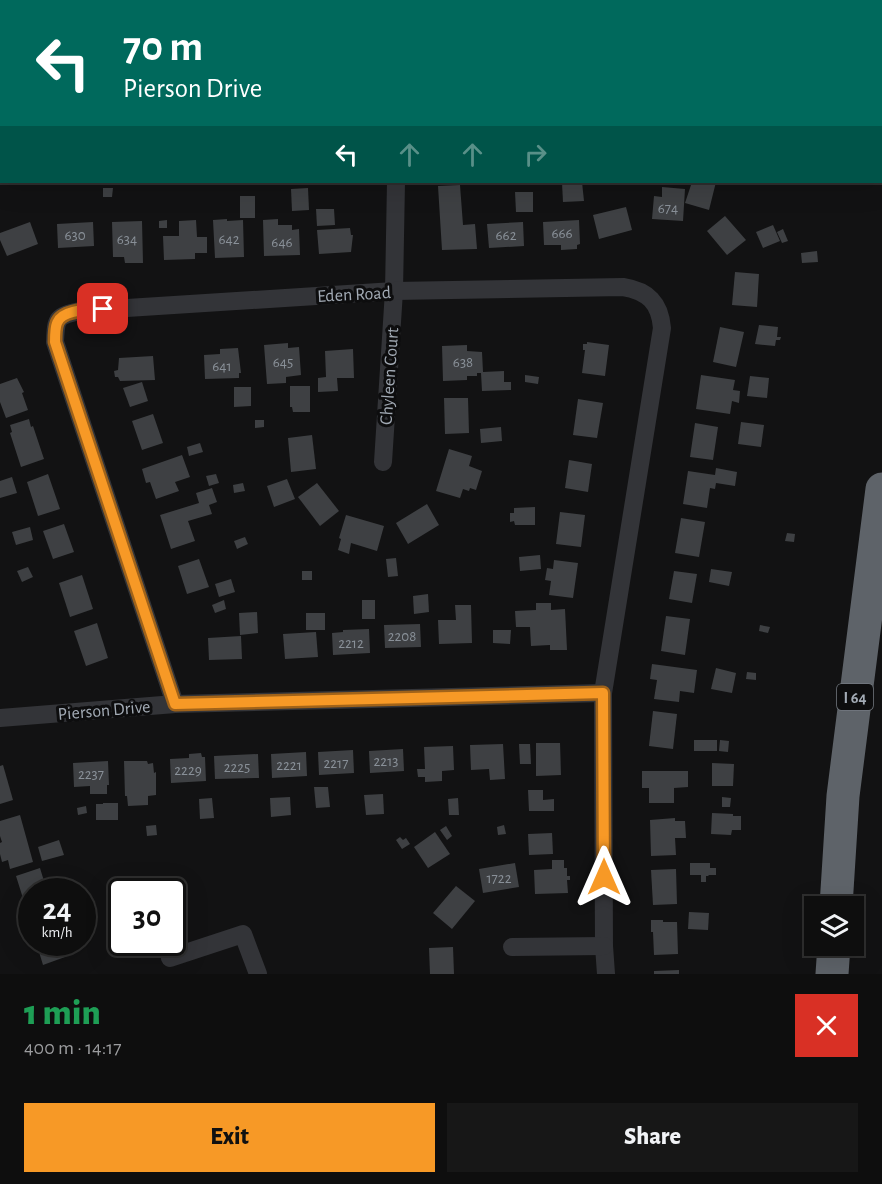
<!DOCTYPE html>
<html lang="en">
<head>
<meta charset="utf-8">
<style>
	:root { --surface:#0e0e0e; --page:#171717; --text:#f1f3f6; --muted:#9b9c9e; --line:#2e2e2e; --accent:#f79926 }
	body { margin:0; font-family:"Alegreya Sans",sans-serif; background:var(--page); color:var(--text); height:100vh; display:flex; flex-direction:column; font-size:22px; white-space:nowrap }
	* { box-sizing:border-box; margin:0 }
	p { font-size:20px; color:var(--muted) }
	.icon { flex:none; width:33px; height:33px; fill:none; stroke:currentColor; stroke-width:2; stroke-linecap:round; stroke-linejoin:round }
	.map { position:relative; height:974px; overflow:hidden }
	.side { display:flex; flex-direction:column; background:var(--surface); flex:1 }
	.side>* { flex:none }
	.top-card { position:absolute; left:0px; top:0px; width:882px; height:183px; box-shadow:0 6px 24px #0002,0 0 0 2px var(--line); background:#00695c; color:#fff; overflow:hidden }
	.buttons { position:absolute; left:804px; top:896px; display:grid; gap:12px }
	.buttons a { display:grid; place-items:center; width:60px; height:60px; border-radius:0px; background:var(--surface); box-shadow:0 6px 24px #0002,0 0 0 2px var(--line); font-size:30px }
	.speed { position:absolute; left:18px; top:878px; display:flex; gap:12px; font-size:30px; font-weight:700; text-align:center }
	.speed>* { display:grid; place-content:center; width:78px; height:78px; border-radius:50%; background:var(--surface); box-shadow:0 6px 24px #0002,0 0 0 2px var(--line); line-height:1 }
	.speed small { font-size:15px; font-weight:400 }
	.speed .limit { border:3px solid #111; border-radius:9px; background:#fff; color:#111 }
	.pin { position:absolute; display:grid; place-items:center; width:51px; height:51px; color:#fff; margin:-26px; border-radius:12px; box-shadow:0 3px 9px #0006 }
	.me { position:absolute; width:66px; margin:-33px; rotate:0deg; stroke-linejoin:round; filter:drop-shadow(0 0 4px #0008) }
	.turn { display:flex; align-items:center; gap:21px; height:126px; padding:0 24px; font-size:27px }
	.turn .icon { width:78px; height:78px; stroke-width:2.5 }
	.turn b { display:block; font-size:42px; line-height:51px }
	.lanes { display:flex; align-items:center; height:57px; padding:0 24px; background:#0003; justify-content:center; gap:30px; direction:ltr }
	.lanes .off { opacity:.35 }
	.round { display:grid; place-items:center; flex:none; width:63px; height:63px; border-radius:0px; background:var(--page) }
	.summary { display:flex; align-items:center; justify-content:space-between; height:102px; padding:0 24px }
	h1 { font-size:36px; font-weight:800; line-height:45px; color:#1e9e55 }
	.button { display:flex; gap:12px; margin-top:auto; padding:12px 24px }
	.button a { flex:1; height:69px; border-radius:0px; background:var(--accent); color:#111; font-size:24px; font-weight:800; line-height:69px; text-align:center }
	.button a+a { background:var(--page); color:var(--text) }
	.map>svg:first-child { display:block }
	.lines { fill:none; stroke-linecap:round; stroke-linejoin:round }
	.stream { stroke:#2a3439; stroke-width:5 }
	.building { fill:#3e4043 }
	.minor { stroke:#333438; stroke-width:18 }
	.motorway { stroke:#5e6369; stroke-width:33 }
	.route-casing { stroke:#a16319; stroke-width:15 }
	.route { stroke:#f79926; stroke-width:10 }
	.labels { text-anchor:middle; stroke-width:6; stroke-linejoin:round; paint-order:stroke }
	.number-label { font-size:15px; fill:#899098 }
	.shield { fill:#0d0d0e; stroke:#757b82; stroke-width:1.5 }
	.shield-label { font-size:16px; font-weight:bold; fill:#a2aab4 }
	.street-label { font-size:18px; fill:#a2aab4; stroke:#0d0d0e }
</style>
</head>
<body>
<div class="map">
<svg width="882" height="974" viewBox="0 0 882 974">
	<rect width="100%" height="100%" fill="#121213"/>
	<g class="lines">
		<path class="stream" d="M46,2l1,-2"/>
	</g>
	<g class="building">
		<path d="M582,182l2,19 -21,1 -1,-19z"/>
		<path d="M692,182h24l-7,28 -24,-7z"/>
		<path d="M460,185l3,40 12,-1 2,25 -35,1 -4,-64z"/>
		<path d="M662,187l23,2 -2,32 -31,-2 2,-23 8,1z"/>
		<path d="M103,188h10l-1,9h-9z"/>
		<path d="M308,188l1,22 -17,1 -1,-22z"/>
		<path d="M515,192h18v20h-17z"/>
		<rect x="240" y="196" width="15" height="22"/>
		<path d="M626,207l6,23 -33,9 -6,-24z"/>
		<path d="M316,209h18l1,16 -18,1z"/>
		<path d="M725,216l21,24 -19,15 -20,-24z"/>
		<path d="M227,219v2l16,-1 1,37 -29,1 -2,-38z"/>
		<path d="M278,219v6h14v5l7,-1 1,26 -36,1 -1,-36z"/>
		<path d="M167,220v8h-8v-7z"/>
		<path d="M196,220l1,17h10v16h-12v6l-31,1 -1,-24h16v-15z"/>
		<path d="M579,220l1,24 -3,1v4l-16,1v-5h-17l-1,-23z"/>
		<path d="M142,221l1,42h-18l-1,-6h-11l-1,-35z"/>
		<path d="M30,222l8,22 -31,12 -7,-16v-7z"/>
		<path d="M93,222l1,24 -36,2 -1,-24z"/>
		<path d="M523,222l1,24 -35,2 -2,-24z"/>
		<path d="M773,225l7,16 -17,7 -7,-16z"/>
		<path d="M350,228l1,7h2l-2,17 -32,2 -2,-24z"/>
		<path d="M783,229l5,12 -6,2 -5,-11z"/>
		<path d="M817,251l1,11 -16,1 -1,-10z"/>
		<path d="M735,272l24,2 -2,33 -25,-2z"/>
		<path d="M759,325l19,2 -1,10h4l-1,3h-4l-1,6 -20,-2z"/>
		<path d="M720,327l24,5 -8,35 -23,-5z"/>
		<path d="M587,342l22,3 -4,31 -23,-3 3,-23h-2v-6h4z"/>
		<path d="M288,343v5l11,-1 2,28 -15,2v6l-19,1 -3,-39z"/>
		<path d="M467,345v6l15,1 1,20 21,-1v11h7v8l-29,1 -1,-18h-4v3h-10v4l-24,1 -1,-35z"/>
		<path d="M238,348l3,25h-2v5l-34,1 -1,-24 16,-1v-5z"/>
		<path d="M353,349l1,29h-17l1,13 -20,1v-14l8,-1 -1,-26z"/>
		<path d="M153,356l2,24 -35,1 -2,-4h-3l-1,-6 4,-1 1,-12z"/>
		<path d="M525,375l14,2 -1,7 -13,-2z"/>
		<path d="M701,375l34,5 -2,10 7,1 -1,12 -7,-2 -2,13 -34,-5z"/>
		<path d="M750,376l19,2 -2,20 -20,-2z"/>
		<path d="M17,378l7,14 -2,1 6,17 -22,8 -6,-16v-18z"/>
		<path d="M142,382l6,19 -18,6 -7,-19z"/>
		<path d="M290,386h20v26h-17l-1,-5h-2z"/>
		<path d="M234,387h17v19l-17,1z"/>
		<path d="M444,398h24l1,35 -24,1z"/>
		<path d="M578,399l25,4 -6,35 -24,-3z"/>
		<path d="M153,414l10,29 -21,7 -10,-29z"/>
		<path d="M29,419l2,8 2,-1 11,33 -23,8 -11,-34 2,-1 -2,-7z"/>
		<path d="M255,420h9v7l-9,1z"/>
		<path d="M741,422l23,3 -3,22 -23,-3z"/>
		<path d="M695,423l23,4 -5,33 -23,-3z"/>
		<path d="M501,427l1,14 -21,2 -1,-14z"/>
		<path d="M312,435l4,34 -25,3 -3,-34z"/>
		<path d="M200,443l3,9 -14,4 -2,-9z"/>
		<path d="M449,449l23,7 -3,10 13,5 -6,19 -6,-2 -1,3 -6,-2 -3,9 -24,-7z"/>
		<path d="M182,455l8,22 -15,5 4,9 -23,8 -6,-17 -4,1 -4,-14z"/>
		<path d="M569,460l23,4 -4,28 -23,-4z"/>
		<path d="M716,468l21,4 -2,14 -19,-3 -1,6 -5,-1 -3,20 -24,-4 5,-33 27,4z"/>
		<path d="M48,474l12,35 -22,7 -11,-34z"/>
		<path d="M216,474l3,9 -10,3 -3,-10z"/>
		<path d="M12,477l5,16 -17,5v-17z"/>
		<path d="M287,479l8,20 -21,8 -7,-21z"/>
		<path d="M243,483l2,8 -11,2 -1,-8z"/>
		<path d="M317,483l22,28 -19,15 -22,-29z"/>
		<path d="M212,488l5,14 -8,3 3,9 -24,7 7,20 -24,8 -11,-34 39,-12 -3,-10z"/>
		<path d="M427,504l12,21 -31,19 -12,-21z"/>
		<path d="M535,507v18h-20l-1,-4 -4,1v-9h4v-5z"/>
		<path d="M560,512l25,3 -4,32 -25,-3z"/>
		<path d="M346,515l38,11 -7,25 -26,-8 -2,11 -11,-4 3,-11 -2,-1z"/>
		<path d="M681,518l24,4 -6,35 -24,-4z"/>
		<path d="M64,524l10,28 -21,7 -10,-28z"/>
		<path d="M30,527l3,13 -17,5 -4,-13z"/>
		<path d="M787,533l8,1 -1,8 -9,-1z"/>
		<path d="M245,537l3,7 -11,5 -3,-8z"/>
		<path d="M540,555l1,14 -21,2 -1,-14z"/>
		<path d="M396,558l2,18 -10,1 -2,-18z"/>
		<path d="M199,559l10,28 -22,7 -9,-28z"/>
		<path d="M554,560l24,3 -5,35 -24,-3 2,-14 -6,-1 2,-12 6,1z"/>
		<path d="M28,567l5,10 -11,5 -5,-11z"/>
		<path d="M711,569l21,3 -3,14 -20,-4z"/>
		<rect x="302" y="571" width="10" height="9"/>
		<path d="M674,571l23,3 -5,29 -23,-4z"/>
		<path d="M82,575l11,34 -23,8 -11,-34z"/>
		<path d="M231,579l4,13 -16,5 -4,-13z"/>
		<path d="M428,594l1,18 -15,2 -1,-18z"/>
		<path d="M224,600l2,9 -11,4 -3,-8z"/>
		<rect x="362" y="600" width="13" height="19"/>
		<path d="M536,603h15v7l14,-1 2,41h-17v-5l-19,1 -1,-19h-14l-1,-16 21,-1z"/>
		<path d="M455,605h16l1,38 -33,1 -1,-24h18z"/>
		<path d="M257,612l1,21 -18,2 -1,-22z"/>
		<rect x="306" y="613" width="19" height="17"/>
		<path d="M666,616l24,3 -5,36 -24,-4z"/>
		<path d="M97,623l11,35 -22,8 -12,-35z"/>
		<path d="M420,624l1,23 -36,1 -1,-23z"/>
		<path d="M760,625l10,2 -2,6 -9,-2z"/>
		<path d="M369,629l1,24 -37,2 -1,-22 11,-1v-2z"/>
		<path d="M493,630h18l-1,14 -17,-1z"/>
		<path d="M316,632l2,25 -33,2 -2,-25z"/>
		<path d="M241,636l1,23 -33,1 -1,-22z"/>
		<path d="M652,664l45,6 -3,23 -14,-2 -1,11 -25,-3 3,-19 -7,-1z"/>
		<path d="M716,668l20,5 -4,20 -21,-4z"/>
		<path d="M747,672l9,1v7l-10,-1z"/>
		<path d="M653,711l24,3 -4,35 -24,-3z"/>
		<rect x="694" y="740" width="23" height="11"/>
		<path d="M720,740l9,1 -1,11 -9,-1z"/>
		<path d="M536,743h24l1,32 -25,1z"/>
		<path d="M503,744l2,35 -15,1 -1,-11 -18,1 -1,-25z"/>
		<path d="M519,744h11l1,20h-11z"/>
		<path d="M453,746l1,24 -12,1v10l-17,1v-5h-7l-1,-8h8l-1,-22z"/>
		<path d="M403,749l1,22 -34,2 -1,-22z"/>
		<path d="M353,750l1,23 -35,2 -1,-23z"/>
		<path d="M306,752l1,24 -35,2 -1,-24z"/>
		<path d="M201,753l1,4h3l1,24 -35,2 -1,-24 19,-1v-4z"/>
		<path d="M258,754l1,24 -44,1 -1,-23z"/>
		<path d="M108,761l1,24h-2v9h-17v-8l-16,1 -1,-24z"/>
		<path d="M124,761h23l1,3 5,-1 1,10 2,-1v23l-8,1v9l-20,1 -1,-10h-2z"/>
		<path d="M712,763l22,1 -1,22h-21z"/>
		<path d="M3,765l10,35 -13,4v-38z"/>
		<path d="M642,771h46v16l-14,1v15h-25v-15h-7z"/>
		<path d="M314,787h14l2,20 -14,1z"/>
		<path d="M528,790h15v10l11,-1v12h-25z"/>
		<path d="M383,794l1,20 -18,1 -2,-20z"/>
		<path d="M290,797l1,18 -20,2 -1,-19z"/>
		<path d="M722,797l9,1 -1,9h-8z"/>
		<path d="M212,798l2,20 -14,1 -1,-20z"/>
		<path d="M458,798l1,17h-10l-1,-16z"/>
		<path d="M103,803h15v17h-22v-16h7z"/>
		<path d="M86,806l1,7 -9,2 -1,-7z"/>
		<path d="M712,813l21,1v2h8v14h-9l-1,5 -20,-1z"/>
		<path d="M20,815l13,47 -23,7 -2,-9 -6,2 -2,-8v-11l2,-1 -2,-6v-15z"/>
		<path d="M675,818v3h10l1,17h-11l1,17 -25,1 -1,-36z"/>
		<path d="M156,825l1,10 -10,1 -1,-10z"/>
		<path d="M504,825l2,9 -8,1 -1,-8z"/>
		<path d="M446,826l6,10 -5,4 -7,-10z"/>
		<path d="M435,832l15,22 -22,14 -14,-21z"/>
		<path d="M552,833l1,21 -24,1 -1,-21z"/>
		<path d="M400,837l3,3 3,-2 4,6 -8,5 -6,-9z"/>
		<path d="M59,840l5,15 -22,6 -4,-14z"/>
		<path d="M552,860h12v8h3v8h3v4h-3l1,13 -33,1 -1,-24 18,-1z"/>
		<path d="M515,863l4,24 -36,6 -4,-24z"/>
		<path d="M690,863h20v5h6v7h-8l1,1h-3v6h-5v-7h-11z"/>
		<path d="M40,868l7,23h-15v18l-5,2 -11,-35z"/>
		<path d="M676,869l1,35 -24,1 -2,-35z"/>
		<path d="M456,886l19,15 -23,28 -19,-16z"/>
		<path d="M689,912l20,1 -1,17 -20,-1z"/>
		<path d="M651,920h12v2h14l1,32 -24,1 -1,-23h-2z"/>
		<path d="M36,942h26l1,4 -1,1 3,10 -22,8z"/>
		<path d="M453,947l1,27h-24l-1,-26z"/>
		<path d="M679,970v4h-25v-3z"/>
	</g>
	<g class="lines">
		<g class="minor">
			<path d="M234,0v2"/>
			<path d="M795,0v2"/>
			<path d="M502,2l2,-2"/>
			<path d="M383,462l11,-171 2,-109"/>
			<path d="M175,704l-120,-362c1,-24 1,-26 25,-31l314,-20 229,-4c25,4 37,16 39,41l-59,365 1,253 2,28"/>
			<path d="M0,718l175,-14 428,-11"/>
			<path d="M512,947l92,-1"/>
			<path d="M170,958l73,-24 15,40"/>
		</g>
		<g class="motorway">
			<path d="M836,906l7,-110 39,-307"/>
			<path d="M832,974l2,-29"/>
		</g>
	</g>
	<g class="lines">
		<g class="route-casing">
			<path id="route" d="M103,309c-13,1 -41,0 -46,14 -2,5 -2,13 -2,19l120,362 428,-11 1,184"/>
		</g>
		<use href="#route" class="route"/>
	</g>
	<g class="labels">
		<g class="number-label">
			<text x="668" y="213">674</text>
			<text x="562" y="238">666</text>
			<text x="75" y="240">630</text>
			<text x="506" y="240">662</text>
			<text x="127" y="244">634</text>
			<text x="229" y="244">642</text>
			<text x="282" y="247">646</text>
			<text x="283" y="367">645</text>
			<text x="463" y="367">638</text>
			<text x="222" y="371">641</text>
			<text x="402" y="641">2208</text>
			<text x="351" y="648">2212</text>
			<text x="386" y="766">2213</text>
			<text x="336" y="768">2217</text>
			<text x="289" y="770">2221</text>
			<text x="237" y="772">2225</text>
			<text x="188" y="775">2229</text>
			<text x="91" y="779">2237</text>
			<text x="499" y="883">1722</text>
		</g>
		<rect class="shield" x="837" y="684" width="36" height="26" rx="4.5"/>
		<g class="shield-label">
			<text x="855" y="703">I 64</text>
		</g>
		<g class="street-label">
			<text transform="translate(354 294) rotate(-3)" y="6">Eden Road</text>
			<text transform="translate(389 376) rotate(-86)" y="6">Chyleen Court</text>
			<text transform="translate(104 710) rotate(-5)" y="6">Pierson Drive</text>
		</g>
	</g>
</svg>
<div class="buttons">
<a><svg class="icon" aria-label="layers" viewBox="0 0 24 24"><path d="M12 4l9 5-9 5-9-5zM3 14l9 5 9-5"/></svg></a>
</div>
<div class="speed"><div>24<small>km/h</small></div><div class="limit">30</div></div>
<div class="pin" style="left:103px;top:309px;background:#d93025"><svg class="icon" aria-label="arrive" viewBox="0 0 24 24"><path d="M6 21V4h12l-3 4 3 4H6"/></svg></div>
<svg class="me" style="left:604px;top:877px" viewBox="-20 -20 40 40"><path d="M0-17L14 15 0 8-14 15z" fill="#f79926" stroke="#fff" stroke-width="4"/></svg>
<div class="top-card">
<div class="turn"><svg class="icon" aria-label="left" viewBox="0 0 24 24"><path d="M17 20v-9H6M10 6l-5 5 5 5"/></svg><div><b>70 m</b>Pierson Drive</div></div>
<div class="lanes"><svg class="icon" aria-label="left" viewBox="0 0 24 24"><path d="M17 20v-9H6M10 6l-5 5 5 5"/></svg><svg class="icon off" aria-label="ahead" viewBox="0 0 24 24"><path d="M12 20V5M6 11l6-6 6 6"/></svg><svg class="icon off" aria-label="ahead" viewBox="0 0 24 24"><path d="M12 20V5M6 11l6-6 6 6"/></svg><svg class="icon off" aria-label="right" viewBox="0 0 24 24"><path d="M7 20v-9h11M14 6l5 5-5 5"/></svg></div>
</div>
</div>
<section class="side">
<div class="summary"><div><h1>1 min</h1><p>400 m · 14:17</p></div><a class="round" style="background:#d93025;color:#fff"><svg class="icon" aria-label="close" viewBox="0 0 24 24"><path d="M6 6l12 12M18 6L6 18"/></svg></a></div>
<div class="button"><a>Exit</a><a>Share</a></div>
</section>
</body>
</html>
